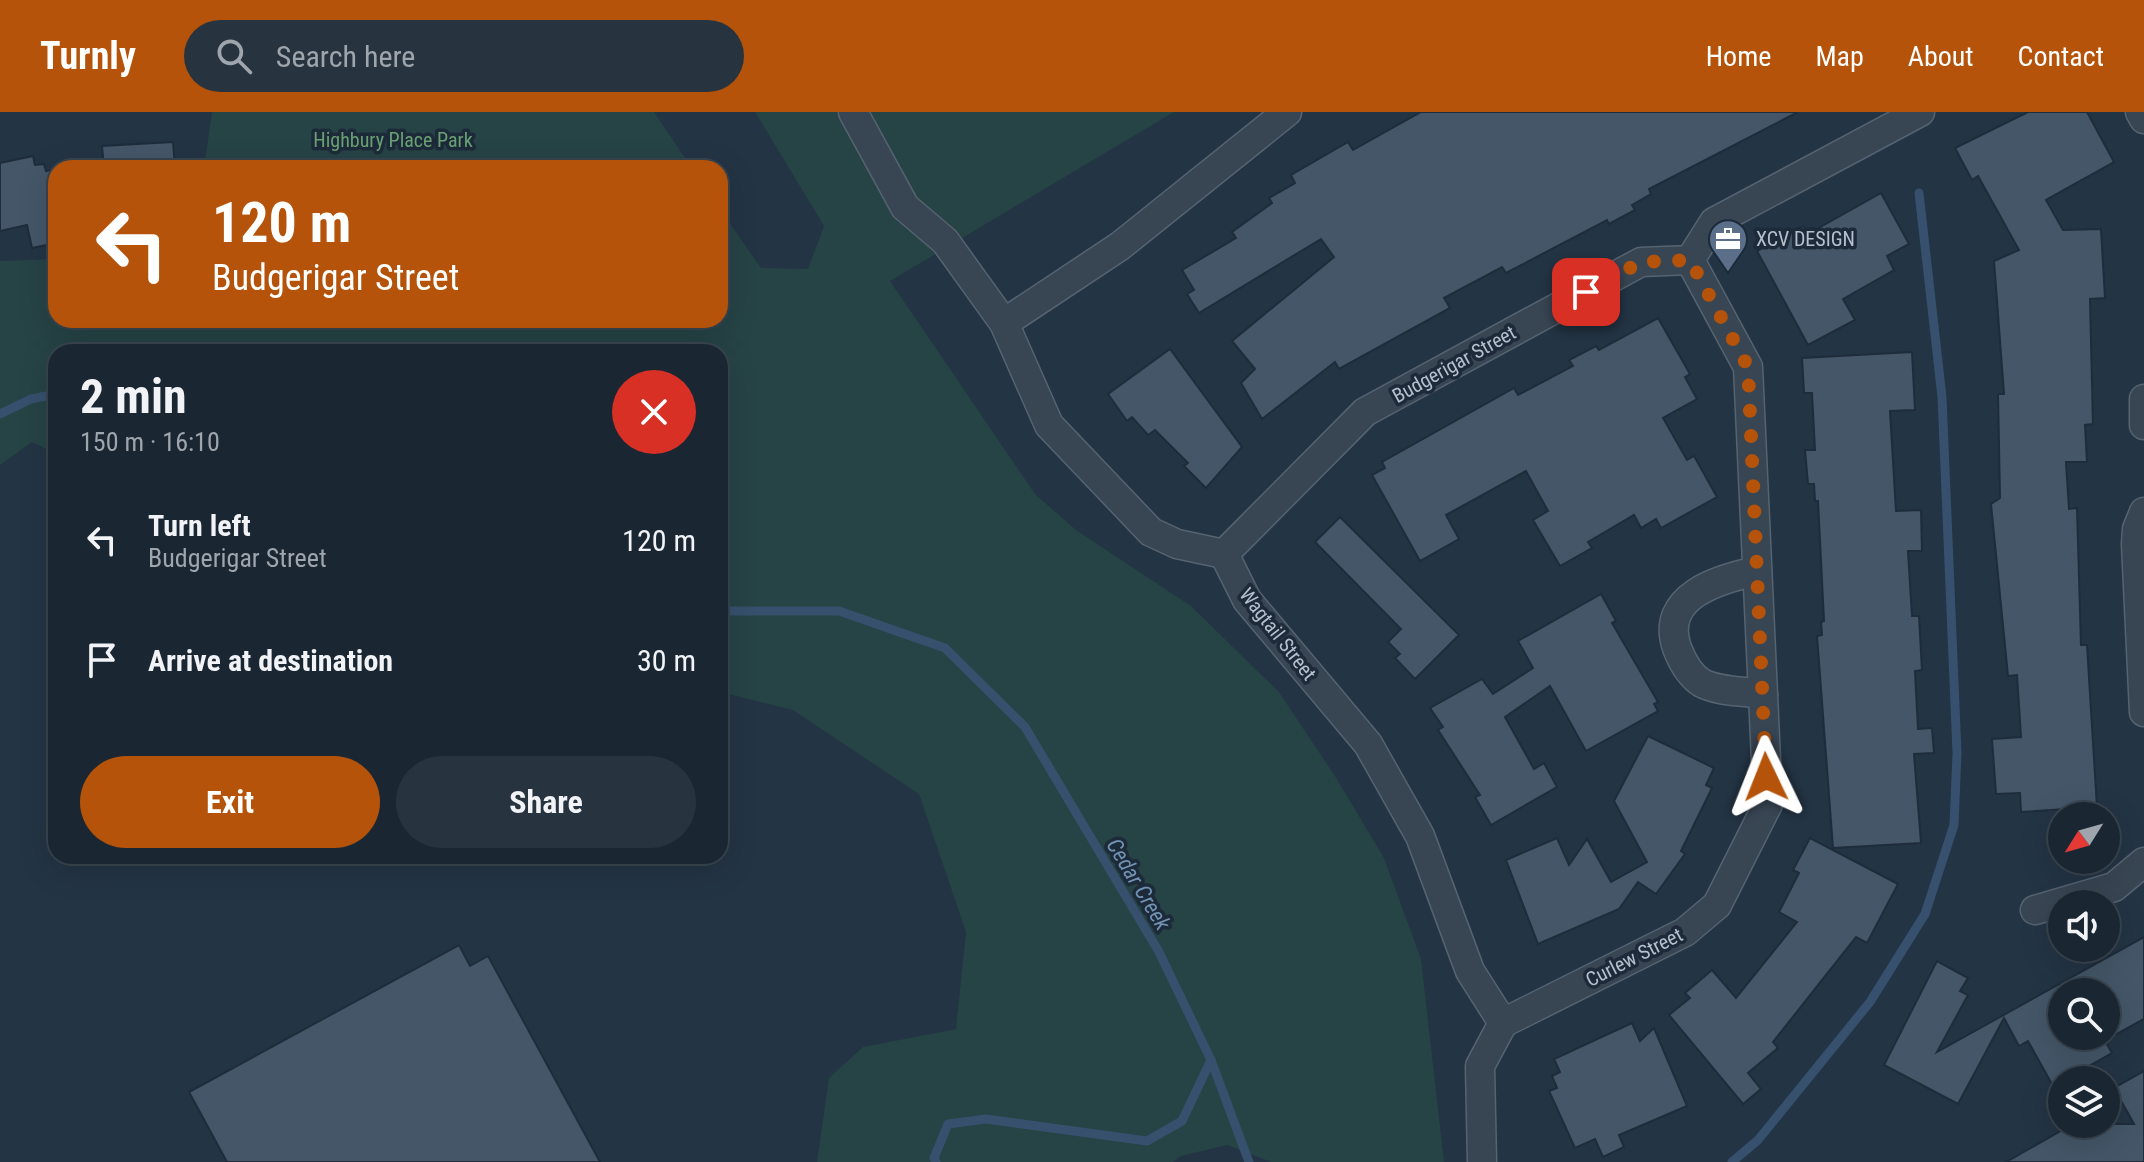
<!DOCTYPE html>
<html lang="en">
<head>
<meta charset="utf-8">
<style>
	:root { --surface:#1a2733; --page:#27333f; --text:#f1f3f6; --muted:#9fa5ac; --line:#38444e; --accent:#b45309 }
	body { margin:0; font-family:"Roboto Condensed",sans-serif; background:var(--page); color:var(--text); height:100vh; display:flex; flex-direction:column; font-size:30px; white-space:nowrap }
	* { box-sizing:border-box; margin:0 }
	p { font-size:26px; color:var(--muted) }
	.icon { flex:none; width:44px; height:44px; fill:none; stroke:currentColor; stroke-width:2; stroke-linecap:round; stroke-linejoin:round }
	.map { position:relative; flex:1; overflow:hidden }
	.details { position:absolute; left:48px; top:232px; width:680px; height:520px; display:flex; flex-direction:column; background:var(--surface); border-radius:24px; box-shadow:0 8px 32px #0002,0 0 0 2px var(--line) }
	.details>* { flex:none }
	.top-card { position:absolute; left:48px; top:48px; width:680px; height:168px; border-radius:24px; box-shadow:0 8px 32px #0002,0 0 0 2px var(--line); background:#b45309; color:#fff; overflow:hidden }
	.needle { width:52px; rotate:233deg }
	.buttons { position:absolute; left:2048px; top:690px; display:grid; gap:16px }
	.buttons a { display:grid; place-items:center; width:72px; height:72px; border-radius:50%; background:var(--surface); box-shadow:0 8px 32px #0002,0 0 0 2px var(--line); font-size:40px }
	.pin { position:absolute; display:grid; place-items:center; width:68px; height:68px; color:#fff; margin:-34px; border-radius:16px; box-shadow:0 4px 12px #0006 }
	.me { position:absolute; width:88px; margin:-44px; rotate:358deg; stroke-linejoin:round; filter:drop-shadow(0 0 6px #0008) }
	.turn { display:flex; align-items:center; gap:28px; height:168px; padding:0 32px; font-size:36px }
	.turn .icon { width:104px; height:104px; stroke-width:2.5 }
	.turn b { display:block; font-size:56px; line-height:68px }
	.round { display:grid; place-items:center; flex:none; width:84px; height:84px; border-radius:42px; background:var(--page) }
	.overview { display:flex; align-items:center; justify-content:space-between; height:136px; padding:0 32px }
	h1 { font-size:48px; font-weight:700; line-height:60px }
	.primary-button { display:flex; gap:16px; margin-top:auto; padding:16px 32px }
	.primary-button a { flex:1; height:92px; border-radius:48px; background:var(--accent); color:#fff; font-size:32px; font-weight:700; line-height:92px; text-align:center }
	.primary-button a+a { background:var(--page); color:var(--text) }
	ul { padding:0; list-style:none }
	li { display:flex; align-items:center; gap:24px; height:120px; padding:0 32px }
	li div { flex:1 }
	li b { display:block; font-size:30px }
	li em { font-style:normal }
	header { display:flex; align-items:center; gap:48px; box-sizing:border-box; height:112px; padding:0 40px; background:var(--accent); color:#fff }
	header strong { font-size:38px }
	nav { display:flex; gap:44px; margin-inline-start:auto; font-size:28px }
	.search { width:560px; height:72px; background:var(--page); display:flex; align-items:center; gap:20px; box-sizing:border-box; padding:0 28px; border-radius:44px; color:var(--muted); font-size:30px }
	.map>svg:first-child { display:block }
	.green { fill:#264345 }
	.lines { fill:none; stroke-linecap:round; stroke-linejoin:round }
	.stream { stroke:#36506d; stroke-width:9 }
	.building { fill:#445668; stroke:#1f2c3b; stroke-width:2 }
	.minor-casing { stroke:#566371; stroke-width:31 }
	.minor { stroke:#384553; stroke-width:28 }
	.route { stroke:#b45309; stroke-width:14; stroke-dasharray:0 25.2 }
	.labels { text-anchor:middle; stroke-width:7; stroke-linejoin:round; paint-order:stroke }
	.park-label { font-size:20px; fill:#6aa173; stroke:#1d2a39 }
	.poi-label { font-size:20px; fill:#b5c0cd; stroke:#1d2a39; text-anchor:start }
	.street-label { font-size:20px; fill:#b5c0cd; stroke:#1d2a39 }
	.water-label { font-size:22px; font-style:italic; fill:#7293b4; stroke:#1d2a39 }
</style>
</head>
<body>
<header>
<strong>Turnly</strong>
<div class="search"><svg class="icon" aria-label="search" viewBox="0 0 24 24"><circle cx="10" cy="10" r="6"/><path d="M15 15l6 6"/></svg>Search here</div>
<nav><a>Home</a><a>Map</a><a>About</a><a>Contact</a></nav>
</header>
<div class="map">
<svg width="2144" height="1050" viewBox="0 0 2144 1050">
	<rect width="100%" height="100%" fill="#233444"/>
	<g class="green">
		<path d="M212,0h442l38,56h-488z"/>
		<path d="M755,0h419l-284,169 145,213 41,36 115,76 88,86 56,84 49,82 37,101 23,203h-173l-44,-17 -46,11 -8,6h-356l12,-84 34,-31 93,-18 10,-97 -47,-138 -126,-84 -73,-18v-340h-664v102l-24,-12 -32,23v-204l56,-2v61h664v-111l41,59 47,1 16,-43z"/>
	</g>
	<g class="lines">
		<g class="stream">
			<path d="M0,302l31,-15 25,-5"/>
			<path d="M720,499h119l106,37 80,79 134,225 52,108 -29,61 -35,20 -161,-22 -38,5 -14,34 2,4"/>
			<path d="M1211,948l38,102"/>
			<path d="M1732,1050l26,-22 112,-138 55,-88 29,-89 3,-72 -15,-356 -23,-204"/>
		</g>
	</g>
	<g class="building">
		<path d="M1421,0h377l-149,77 2,5 -19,11 3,5 -26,14 -2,-4 -101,53 -4,-6 -58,31 6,10 -111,61 -4,-7 -73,57 -21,-36 14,-14 -23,-28 102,-84 -13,-18 -122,74 -12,-19 7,-4 -12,-20 54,-32 -4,-6 40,-29 -3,-5 26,-15 -4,-8 57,-33 5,8z"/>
		<path d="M2028,0h59l27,50 -68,38 17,30 38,-1 4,69 -15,1 3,125 -8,1 2,37h-21l3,47 8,-1 4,137h6l10,162 -76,5 -1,-19 -24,1 -4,-55 29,-2 -4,-62 -9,1 -17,-172 9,-6 -2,-104h6l-10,-133 25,-11 -41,-74 -6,4 -17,-32z"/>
		<path d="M173,30l2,26h-71l-2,-22z"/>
		<path d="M33,44l2,9 9,-1 2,7 10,-2v74l-24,5 -5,-23 -27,6v-68z"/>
		<path d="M1881,81l28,51 -22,12 7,14 -51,29 12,21 -47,25 -51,-94 46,-25 5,8z"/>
		<path d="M1658,206l32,56 -5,3 12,22 -34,19 24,42 7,-4 23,41 -56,31 -5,-9 -15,9 -7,-13 -46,27 4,6 -32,18 -27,-46 15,-9 -22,-40 -80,44 13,24 -39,22 -48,-86 13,-7 -3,-6 132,-74 4,7 55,-29 -4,-6 27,-14 3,4z"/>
		<path d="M1170,237l72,98 -36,41 -22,-22 4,-3 -33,-33 -7,5 -16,-18 -5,4 -19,-27z"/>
		<path d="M1912,240l3,58 -25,1 6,100 25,-1 1,41h-14l4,65h7l3,54 -7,1 3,58 14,-1 2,25 -20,1 7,89 -88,5 -16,-212 5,-1 -1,-13 3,-1 -6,-120h-3l-1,-17h-6l-3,-34h10l-3,-57h-8l-2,-35z"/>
		<path d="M1340,405l119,118 -44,44 -20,-21 5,-4 -12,-12 13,-13 -86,-87z"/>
		<path d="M1601,482l15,27 -4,2 46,79 -4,2 4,7 -72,40 -36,-65 -45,31 29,52 10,-6 13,24 -66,38 -16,-28 5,-2 -42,-65 5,-3 -13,-19 52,-29 11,15 40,-26 -15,-27z"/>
		<path d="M1648,624l66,32 -8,17 6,3 -31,63 4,3 -29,40 -18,-12 -19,27 -81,35 -32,-84 51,-22 12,27 18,-26 24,43 36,-20 -33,-61z"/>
		<path d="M1810,726l88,46 -31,59 -11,-6 -83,105 5,6 -30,25 13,16 -18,15 -74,-89 21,-17 -5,-5 27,-23 24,28 61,-76 -18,-10 20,-39 -6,-3z"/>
		<path d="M2144,825v82l-38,21v-48h-44v44h40l10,17 -59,33 -25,-45 -9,5 -15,-28 -46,86 -74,-39 53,-104 31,17 -8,13 8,4 -31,57z"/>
		<path d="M459,833l11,21 18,-10 112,206h-373l-38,-70z"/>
		<path d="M1632,911l8,18 14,-13 33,78 -68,29 5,12 -21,10 -8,-18 -20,9 -26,-57 8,-3 -5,-12 8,-4 -6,-13z"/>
		<path d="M2144,959v91h-138l67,-38h61l-20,-36z"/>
	</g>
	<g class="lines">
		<g class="minor-casing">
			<g id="minor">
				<path d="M853,0l52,95 40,34 59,82 45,102 102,107 26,12 47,10 23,46 121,144 52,92 50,135 33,52 -23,43 2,96"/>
				<path d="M2140,0l4,7"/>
				<path d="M1004,211l116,-77 167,-134"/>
				<path d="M2144,287v26"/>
				<path d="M2144,400l-7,17 -1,15 8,168"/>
				<path d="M1224,442l141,-142 276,-150 49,-2 24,-38 206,-110"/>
				<path d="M1757,459c-38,8 -98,25 -80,77 5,13 12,27 25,35 17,9 42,8 61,11"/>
				<path d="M2035,798l79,-23 30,-25"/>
				<path d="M1503,911l182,-91 32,-27 51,-101 -20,-437 -58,-107"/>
			</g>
		</g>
		<use href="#minor" class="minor"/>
	</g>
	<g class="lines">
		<path class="route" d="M1586,180l55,-30 49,-2 58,107 18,410"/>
	</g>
	<defs>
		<g id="office-pin" transform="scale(2)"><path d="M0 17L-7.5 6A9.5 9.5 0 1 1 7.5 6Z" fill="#5c6f8a" stroke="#1d2a39"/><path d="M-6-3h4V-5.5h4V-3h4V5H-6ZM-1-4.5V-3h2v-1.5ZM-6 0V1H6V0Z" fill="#fff"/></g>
	</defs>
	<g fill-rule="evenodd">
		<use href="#office-pin" x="1728" y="127"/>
	</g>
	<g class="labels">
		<g class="park-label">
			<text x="393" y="35">Highbury Place Park</text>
		</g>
		<g class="poi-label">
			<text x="1756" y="134">XCV DESIGN</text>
		</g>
		<g class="street-label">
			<text transform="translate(1454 252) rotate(-29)" y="7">Budgerigar Street</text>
			<text transform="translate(1278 522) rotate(52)" y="7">Wagtail Street</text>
			<text transform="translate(1634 845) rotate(-27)" y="7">Curlew Street</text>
		</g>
		<g class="water-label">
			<text transform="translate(1139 772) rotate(59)" y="8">Cedar Creek</text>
		</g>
	</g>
</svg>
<div class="buttons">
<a><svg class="needle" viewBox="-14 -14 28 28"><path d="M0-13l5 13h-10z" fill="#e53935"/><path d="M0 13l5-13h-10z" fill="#9fa5ac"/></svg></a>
<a><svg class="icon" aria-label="sound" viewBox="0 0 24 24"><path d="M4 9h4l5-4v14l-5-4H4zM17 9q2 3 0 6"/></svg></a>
<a><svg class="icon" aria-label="search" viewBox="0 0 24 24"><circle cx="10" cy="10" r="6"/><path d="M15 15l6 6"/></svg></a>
<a><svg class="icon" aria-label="layers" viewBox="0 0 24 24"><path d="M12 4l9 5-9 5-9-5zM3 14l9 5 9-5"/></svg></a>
</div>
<div class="pin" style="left:1586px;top:180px;background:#d93025"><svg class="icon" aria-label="arrive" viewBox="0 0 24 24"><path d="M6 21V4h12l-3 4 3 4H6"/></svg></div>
<svg class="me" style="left:1766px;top:665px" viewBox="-20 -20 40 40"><path d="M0-17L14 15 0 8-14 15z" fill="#b45309" stroke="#fff" stroke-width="4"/></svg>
<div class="top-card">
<div class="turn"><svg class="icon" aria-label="left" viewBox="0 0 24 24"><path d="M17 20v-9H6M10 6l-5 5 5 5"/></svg><div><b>120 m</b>Budgerigar Street</div></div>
</div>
<section class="details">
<div class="overview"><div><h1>2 min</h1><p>150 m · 16:10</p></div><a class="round" style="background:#d93025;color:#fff"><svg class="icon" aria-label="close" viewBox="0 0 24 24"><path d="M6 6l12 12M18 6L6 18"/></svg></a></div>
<ul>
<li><svg class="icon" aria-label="left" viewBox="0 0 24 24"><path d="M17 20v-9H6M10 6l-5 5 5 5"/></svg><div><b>Turn left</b><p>Budgerigar Street</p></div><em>120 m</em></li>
<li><svg class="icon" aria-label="arrive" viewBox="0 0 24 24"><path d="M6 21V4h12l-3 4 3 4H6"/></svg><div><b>Arrive at destination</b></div><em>30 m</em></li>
</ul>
<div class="primary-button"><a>Exit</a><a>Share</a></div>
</section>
</div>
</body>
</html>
